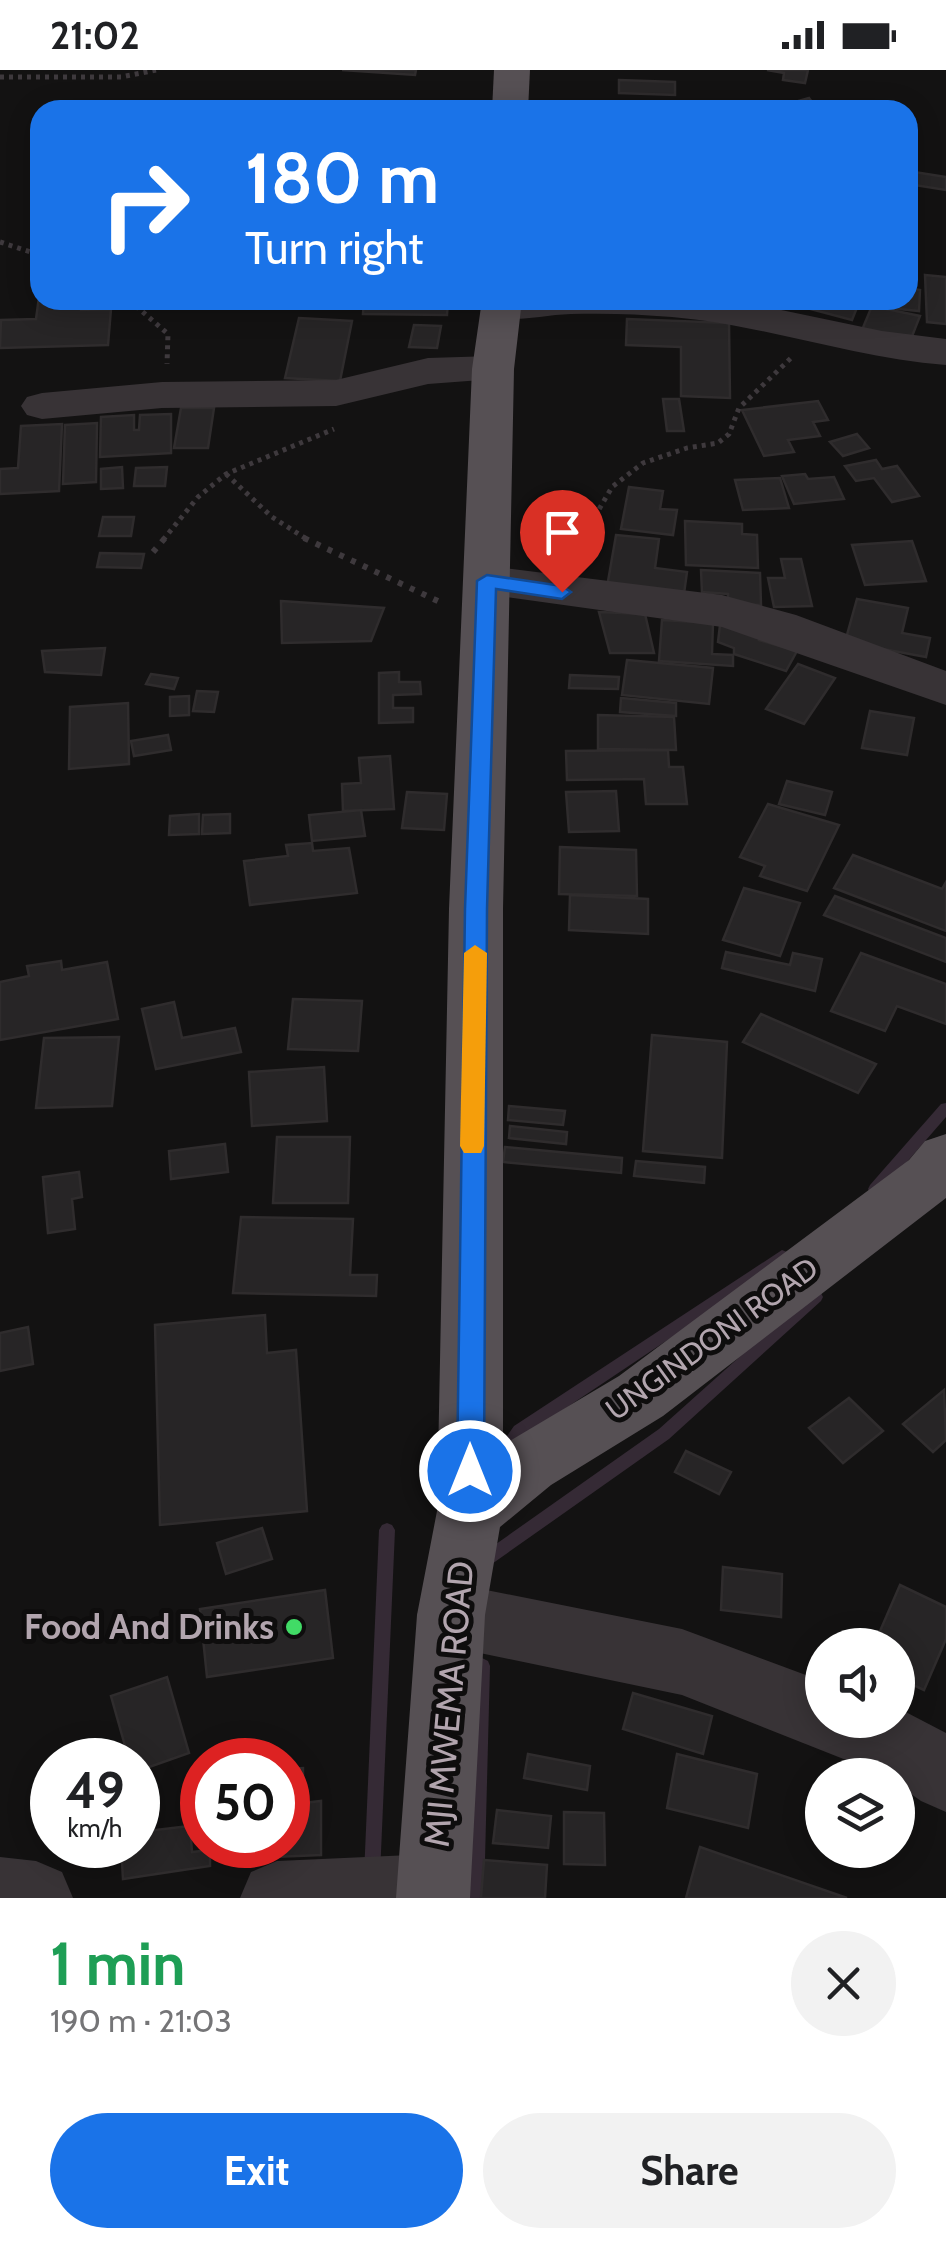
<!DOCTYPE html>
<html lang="en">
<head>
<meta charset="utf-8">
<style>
	:root { --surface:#fff; --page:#f2f2f2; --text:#202124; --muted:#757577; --accent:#1a73e8 }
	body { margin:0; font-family:Cabin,sans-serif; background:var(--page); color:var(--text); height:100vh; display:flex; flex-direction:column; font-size:38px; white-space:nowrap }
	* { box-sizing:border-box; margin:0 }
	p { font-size:32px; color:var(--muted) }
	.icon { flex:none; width:55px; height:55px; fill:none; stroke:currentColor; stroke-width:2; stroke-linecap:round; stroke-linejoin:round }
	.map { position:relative; height:1828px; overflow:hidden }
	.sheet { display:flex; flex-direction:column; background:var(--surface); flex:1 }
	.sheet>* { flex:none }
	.banner { position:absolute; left:30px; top:30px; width:888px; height:210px; border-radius:30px; box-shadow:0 5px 25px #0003; background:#1a73e8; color:#fff; overflow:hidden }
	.tools { position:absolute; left:805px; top:1558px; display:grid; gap:20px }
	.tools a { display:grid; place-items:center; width:110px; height:110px; border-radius:50%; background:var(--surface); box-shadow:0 5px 25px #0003; font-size:50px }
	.speed { position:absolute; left:30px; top:1668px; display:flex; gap:20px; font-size:50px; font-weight:700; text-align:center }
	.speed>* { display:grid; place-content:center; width:130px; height:130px; border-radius:50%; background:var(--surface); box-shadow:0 5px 25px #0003; line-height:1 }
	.speed small { font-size:25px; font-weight:400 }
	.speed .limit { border:15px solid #d22; background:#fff; color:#111 }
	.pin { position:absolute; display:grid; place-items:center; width:85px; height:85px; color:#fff; margin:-102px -42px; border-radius:50% 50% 50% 0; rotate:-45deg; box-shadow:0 0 10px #0007 }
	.pin .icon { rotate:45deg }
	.me { position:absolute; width:110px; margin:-55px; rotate:0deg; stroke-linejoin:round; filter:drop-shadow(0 0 8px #0008) }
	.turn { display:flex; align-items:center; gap:35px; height:210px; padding:0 50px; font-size:45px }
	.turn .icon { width:130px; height:130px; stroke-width:2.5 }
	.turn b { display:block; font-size:70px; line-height:85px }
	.round { display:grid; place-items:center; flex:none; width:105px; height:105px; border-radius:52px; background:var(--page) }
	.headline { display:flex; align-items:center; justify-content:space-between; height:170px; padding:0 50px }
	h1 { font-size:60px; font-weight:800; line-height:75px; color:#1e9e55 }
	.button { display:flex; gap:20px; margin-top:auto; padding:20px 50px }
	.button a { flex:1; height:115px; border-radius:60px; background:var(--accent); color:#fff; font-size:40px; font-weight:800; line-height:115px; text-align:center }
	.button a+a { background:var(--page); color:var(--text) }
	.status { display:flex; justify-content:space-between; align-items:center; height:70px; padding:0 50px; background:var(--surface); direction:ltr }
	.status svg { height:28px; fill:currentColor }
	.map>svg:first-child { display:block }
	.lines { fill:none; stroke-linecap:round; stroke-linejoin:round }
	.stream { fill:#352a35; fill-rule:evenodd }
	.building { fill:#272526; stroke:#2f2c2d; stroke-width:2.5 }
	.path-far1 { stroke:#3e393d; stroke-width:5; stroke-dasharray:4 5; stroke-linecap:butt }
	.path { stroke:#3e393d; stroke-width:6; stroke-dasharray:5 8; stroke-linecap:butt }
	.minor { fill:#383336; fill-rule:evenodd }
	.major { fill:#565054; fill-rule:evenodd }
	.route { fill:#1a73e8; stroke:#114b97; stroke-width:2.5 }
	.slow { fill:#f59e0b }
	.poi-dot { fill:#41db66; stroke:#0e0d0d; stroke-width:4 }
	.labels { text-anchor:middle; stroke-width:10; stroke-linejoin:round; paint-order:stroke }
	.street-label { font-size:30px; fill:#b2a5ae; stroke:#0e0d0d }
	.near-poi-label { font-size:35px; font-weight:bold; fill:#b2a5ae; stroke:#0e0d0d; text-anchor:end }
	.near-street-label { font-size:35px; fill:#b2a5ae; stroke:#0e0d0d }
</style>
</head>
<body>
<div class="status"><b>21:02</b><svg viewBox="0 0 49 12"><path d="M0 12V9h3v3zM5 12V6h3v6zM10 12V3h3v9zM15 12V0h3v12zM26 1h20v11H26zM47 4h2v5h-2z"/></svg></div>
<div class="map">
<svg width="946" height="1828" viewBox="0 0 946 1828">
	<rect width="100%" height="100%" fill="#131212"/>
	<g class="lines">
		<g class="stream">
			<path d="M946,1033v14l-66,76 -5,2 -5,-2 -2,-4 2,-4 71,-81z"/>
			<path d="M782,1180l5,2 2,4 -2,4 -263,176 -15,19 -5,2 -5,-2 -2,-5 17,-24z"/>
			<path d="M816,1221l5,2 2,4 -2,4 -152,138 -180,127 -5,2 -5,-2 -3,-5 3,-5 180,-127 152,-136z"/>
			<path d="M387,1453l5,2 3,5 -16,368h-16l16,-368 3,-5z"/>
			<path d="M482,1588l6,3 2,5 -6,232h-16l6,-232 2,-5z"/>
		</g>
	</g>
	<g class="building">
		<path d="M342,0h74l-1,5z"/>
		<path d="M767,0h41l-3,13 -22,-3 1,-7z"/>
		<path d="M619,10l56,2v13l-56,-2z"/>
		<path d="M809,28l9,12h-34l-3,-4z"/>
		<path d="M610,32l36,1v7l-37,-1z"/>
		<path d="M908,101l38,6v13l-38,-6z"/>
		<path d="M925,205l21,2v47l-19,-2z"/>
		<path d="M908,218l12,2 -1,21 -29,-3v-6l-18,-2h36z"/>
		<path d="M39,227l1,3h42l-1,10 30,-1 -3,36 -108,3 1,-28 35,-1z"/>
		<path d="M364,230h84l-1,15 -84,-1z"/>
		<path d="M797,230h63l-8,20 -57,-15z"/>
		<path d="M872,236l48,10 -11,28 -47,-14z"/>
		<path d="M299,248l53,3 -12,60 -55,-3z"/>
		<path d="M627,249l102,4 1,75 -49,-2v-49l-55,-2z"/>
		<path d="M414,255l27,1 -4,22 -28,-1z"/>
		<path d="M663,329h16l5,32h-17z"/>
		<path d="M818,331l10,19 -15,2 7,14 -32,4 6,12 -30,4 -22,-46z"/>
		<path d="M181,338h33l-6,40h-34z"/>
		<path d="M171,344v39l-71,4 1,-40 33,-2v15h5l1,-15z"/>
		<path d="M97,353l-1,59 -33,2 2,-59z"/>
		<path d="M62,354l-3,67 -59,3v-25l18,-1 3,-42z"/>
		<path d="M857,364l12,14 -26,8 -13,-14z"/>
		<path d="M876,390l6,9 15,-3 22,30 -27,6 -18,-24 -18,3 -11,-15z"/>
		<path d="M122,397l1,21 -22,1v-20z"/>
		<path d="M167,397l-2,19h-31l2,-18z"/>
		<path d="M805,404l3,5 26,-2 10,22 -50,5 -12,-28z"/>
		<path d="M780,408l9,30 -46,2 -8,-30z"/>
		<path d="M629,417l34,4 -3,18 17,1 -4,25 -52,-6z"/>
		<path d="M103,447h31l-3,19h-32z"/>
		<path d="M685,451l57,3v10l15,1 1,33 -72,-3z"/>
		<path d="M616,465l43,4 -4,29 32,4 -4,29 -77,-8z"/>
		<path d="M912,471l14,40 -61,4 -13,-40z"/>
		<path d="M100,483l44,1 -3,14 -44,-1z"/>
		<path d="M781,489h20l11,47 -38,1 -6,-29h17z"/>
		<path d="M701,500l59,3 1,32 -33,-1v-10l-26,-2z"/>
		<path d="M857,529l51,9 -6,25 28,5 -4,19 -81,-15z"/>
		<path d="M281,531l103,7 -13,33 -89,2z"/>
		<path d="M599,542l46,2 9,39h-44z"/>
		<path d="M662,550l51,3 -1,31 21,1v11l-74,-5z"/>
		<path d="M720,555l40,7 -1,8 38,11 -11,20 -52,-17v-6l-16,-6z"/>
		<path d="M105,578l-4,27 -56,-3 -3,-21z"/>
		<path d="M627,590l86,8 -4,36 -87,-9z"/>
		<path d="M798,594l37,14 -31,46 -38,-15z"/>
		<path d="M399,602v10h21l1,12 -28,1v13h20v14l-34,1v-50z"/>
		<path d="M151,604l27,4 -4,11 -28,-5z"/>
		<path d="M570,605l49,2 -1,12 -49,-1z"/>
		<path d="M197,621l21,1 -4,20 -21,-1z"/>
		<path d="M189,626v19l-19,1v-19z"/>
		<path d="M621,628l55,5v13l-56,-4z"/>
		<path d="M128,633l1,61 -60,5 1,-62z"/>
		<path d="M870,641l44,7 -7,37 -45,-7z"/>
		<path d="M598,645l76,2 2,33 -78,-1z"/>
		<path d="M168,665l3,15 -37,6 -3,-15z"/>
		<path d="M668,680l1,17h14l4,37h-41l-2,-25 -77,1 -1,-29z"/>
		<path d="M390,686l4,53 -51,2 -1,-27 19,-1 -2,-25z"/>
		<path d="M787,711l45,11 -7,23 -46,-11z"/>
		<path d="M616,721l3,40 -50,1 -3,-40z"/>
		<path d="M407,722l40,2 -3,36 -42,-2z"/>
		<path d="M768,734l71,21 -32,66 -47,-15 5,-10 -25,-9z"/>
		<path d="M361,740l4,26 -53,5 -3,-26z"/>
		<path d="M199,744v20l-30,1 1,-19z"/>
		<path d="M230,744v19l-28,1 1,-19z"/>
		<path d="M312,773l1,8 36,-3 8,45 -107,12 -6,-44 44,-5 -2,-11z"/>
		<path d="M560,777l76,3 1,46 -78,-2z"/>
		<path d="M853,785l89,34 4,-7v49l-112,-43z"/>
		<path d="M744,818l56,15 -20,53 -57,-16z"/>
		<path d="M570,825l78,4v35l-79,-4z"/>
		<path d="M835,826l111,42v24l-122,-47z"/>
		<path d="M726,882l64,13 3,-12 29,6 -7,32 -93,-23z"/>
		<path d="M861,883l85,31v40l-49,-18 -12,25 -54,-20z"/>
		<path d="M61,891l1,9 45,-8 11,57 -118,21v-58l29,-6 -2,-10z"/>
		<path d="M293,929l69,2 -4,50 -70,-2z"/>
		<path d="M174,932l8,36 53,-10 6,24 -85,17 -14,-60z"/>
		<path d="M761,944l115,50 -18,29 -115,-51z"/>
		<path d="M652,965l75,7 -5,116 -79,-7z"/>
		<path d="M119,967l-7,69 -76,2 8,-70z"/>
		<path d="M324,997l3,54 -75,5 -3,-54z"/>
		<path d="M509,1036l56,5 -2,14 -55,-5z"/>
		<path d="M510,1056l57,6 -1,12 -57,-6z"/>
		<path d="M277,1067h73l-2,66h-75z"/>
		<path d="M225,1074l3,28 -57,7 -2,-28z"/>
		<path d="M505,1077l117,11 -1,15 -118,-11z"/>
		<path d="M636,1091l69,6 -1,16 -70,-7z"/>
		<path d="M79,1102l3,25 -10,2 3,30 -27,4 -5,-56z"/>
		<path d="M241,1147l112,2 -3,56h27l-1,21 -143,-3z"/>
		<path d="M265,1245l2,38 29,-3 11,161 -147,14 -5,-200z"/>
		<path d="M28,1257l5,37 -33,7v-38z"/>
		<path d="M944,1320l2,50 -13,12 -30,-28z"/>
		<path d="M849,1328l34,33 -40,32 -34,-35z"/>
		<path d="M686,1381l45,21 -12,22 -44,-22z"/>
		<path d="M262,1458l10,31 -46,15 -9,-31z"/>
		<path d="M723,1497l59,7 -1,43 -60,-7z"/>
		<path d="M900,1515l46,22v32l-22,51 -26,-12v-33h-24z"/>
		<path d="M325,1520l8,68 -126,19 -7,-68z"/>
		<path d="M167,1607l22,76 -51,18v-11h-9l-18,-64z"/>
		<path d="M633,1623l79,23 -9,38 -80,-25z"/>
		<path d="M528,1684l62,12 -3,24 -63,-12z"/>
		<path d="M677,1684l80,20 -9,54 -81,-20z"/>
		<path d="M303,1698v35l18,-2v54l-75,3v-13h42v-76z"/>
		<path d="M497,1740l54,6 -3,32 -55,-5z"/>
		<path d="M564,1742l40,1 1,52 -41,-1z"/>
		<path d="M190,1756l2,26 18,-2v16l-87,13 -2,-34h17v-13z"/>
		<path d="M700,1777l147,51h-161z"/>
		<path d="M484,1790l63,5 -2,33h-64z"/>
	</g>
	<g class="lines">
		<g class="path-far1">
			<path d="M0,7h121l35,-7"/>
			<path d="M0,172l40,13"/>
			<path d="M129,230l39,34 -1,30"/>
			<path d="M226,404l46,43 36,23"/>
			<path d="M163,470l35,-43 28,-23 108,-45"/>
			<path d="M581,470l31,-53 31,-24 44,-15 31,-5 11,-9 10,-26 52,-50"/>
		</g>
		<g class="path">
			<path d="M304,468l138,65"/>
			<path d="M153,482l12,-14"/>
			<path d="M571,487l11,-19"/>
		</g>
		<g class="minor">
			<path d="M486,230h247l149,31 64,8v26c-93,-7 -181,-40 -274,-48 -34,-3 -67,-4 -101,-3 -28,1 -58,9 -84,3l-6,-9z"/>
			<path d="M493,286l15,4 6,9 -6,9 -80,6 -92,22 -174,2 -120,11 -15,-4 -6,-9 6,-9 15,-4 120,-11 174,-2 92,-22z"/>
			<path d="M487,496l235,29 74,20 150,56v34l-224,-78 -251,-35 -7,-11 7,-11z"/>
			<path d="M451,1513l231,46 140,52v39h76v-12l48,25v79l-25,-11 -23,-16v-10h-14l-202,-80 -231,-48 -24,-9 -10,-23 10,-23z"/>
			<path d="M433,1784l26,11 11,26 -3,7h-227l11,-26 26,-11z"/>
			<path d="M0,1787l36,4 26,11 11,26h-73z"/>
		</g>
		<g class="major">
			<path d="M494,0h36l-2,40h-36z"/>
			<path d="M482,230h40l-8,69 -11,540v536l116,-69 290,-216 16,-19 21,-7v64l-283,218 -112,69 -51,42 -15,88 -15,283h-74l21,-283 20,-104 12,-602 23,-540z"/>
		</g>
	</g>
	<path class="route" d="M487,505l75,11 9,6 -9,7 -66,-10 -9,320 -3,562 -4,9 -10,3 -9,-3 -4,-9 8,-562 12,-328z"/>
	<path class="slow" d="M475,875l12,8 -3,193 -3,7h-17l-4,-7 4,-193z"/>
	<circle class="poi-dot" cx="294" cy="1557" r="10"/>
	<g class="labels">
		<g class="street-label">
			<text transform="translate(712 1269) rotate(-36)" y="10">UNGINDONI ROAD</text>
		</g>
		<g class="near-poi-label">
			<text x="274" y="1569">Food And Drinks</text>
		</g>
		<g class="near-street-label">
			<text transform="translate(449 1634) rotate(-85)" y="12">MJI MWEMA ROAD</text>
		</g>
	</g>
</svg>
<div class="tools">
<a><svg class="icon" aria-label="sound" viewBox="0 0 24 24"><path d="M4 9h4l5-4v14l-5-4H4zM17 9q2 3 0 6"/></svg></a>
<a><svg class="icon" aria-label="layers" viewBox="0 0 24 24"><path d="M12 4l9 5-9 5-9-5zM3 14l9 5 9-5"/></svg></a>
</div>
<div class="speed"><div>49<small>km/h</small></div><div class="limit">50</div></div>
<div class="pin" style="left:562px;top:522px;background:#d93025"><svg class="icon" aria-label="arrive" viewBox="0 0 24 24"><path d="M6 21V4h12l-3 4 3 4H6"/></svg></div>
<svg class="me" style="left:470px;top:1401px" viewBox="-20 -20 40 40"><circle r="17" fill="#1a73e8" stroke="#fff" stroke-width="3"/><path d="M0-11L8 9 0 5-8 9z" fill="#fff"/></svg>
<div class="banner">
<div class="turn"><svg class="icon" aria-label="right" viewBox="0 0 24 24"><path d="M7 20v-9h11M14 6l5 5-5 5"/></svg><div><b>180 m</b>Turn right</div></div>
</div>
</div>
<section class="sheet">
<div class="headline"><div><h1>1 min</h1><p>190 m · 21:03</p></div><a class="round"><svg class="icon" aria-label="close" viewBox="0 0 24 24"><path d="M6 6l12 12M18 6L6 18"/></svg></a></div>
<div class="button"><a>Exit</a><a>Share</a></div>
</section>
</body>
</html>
